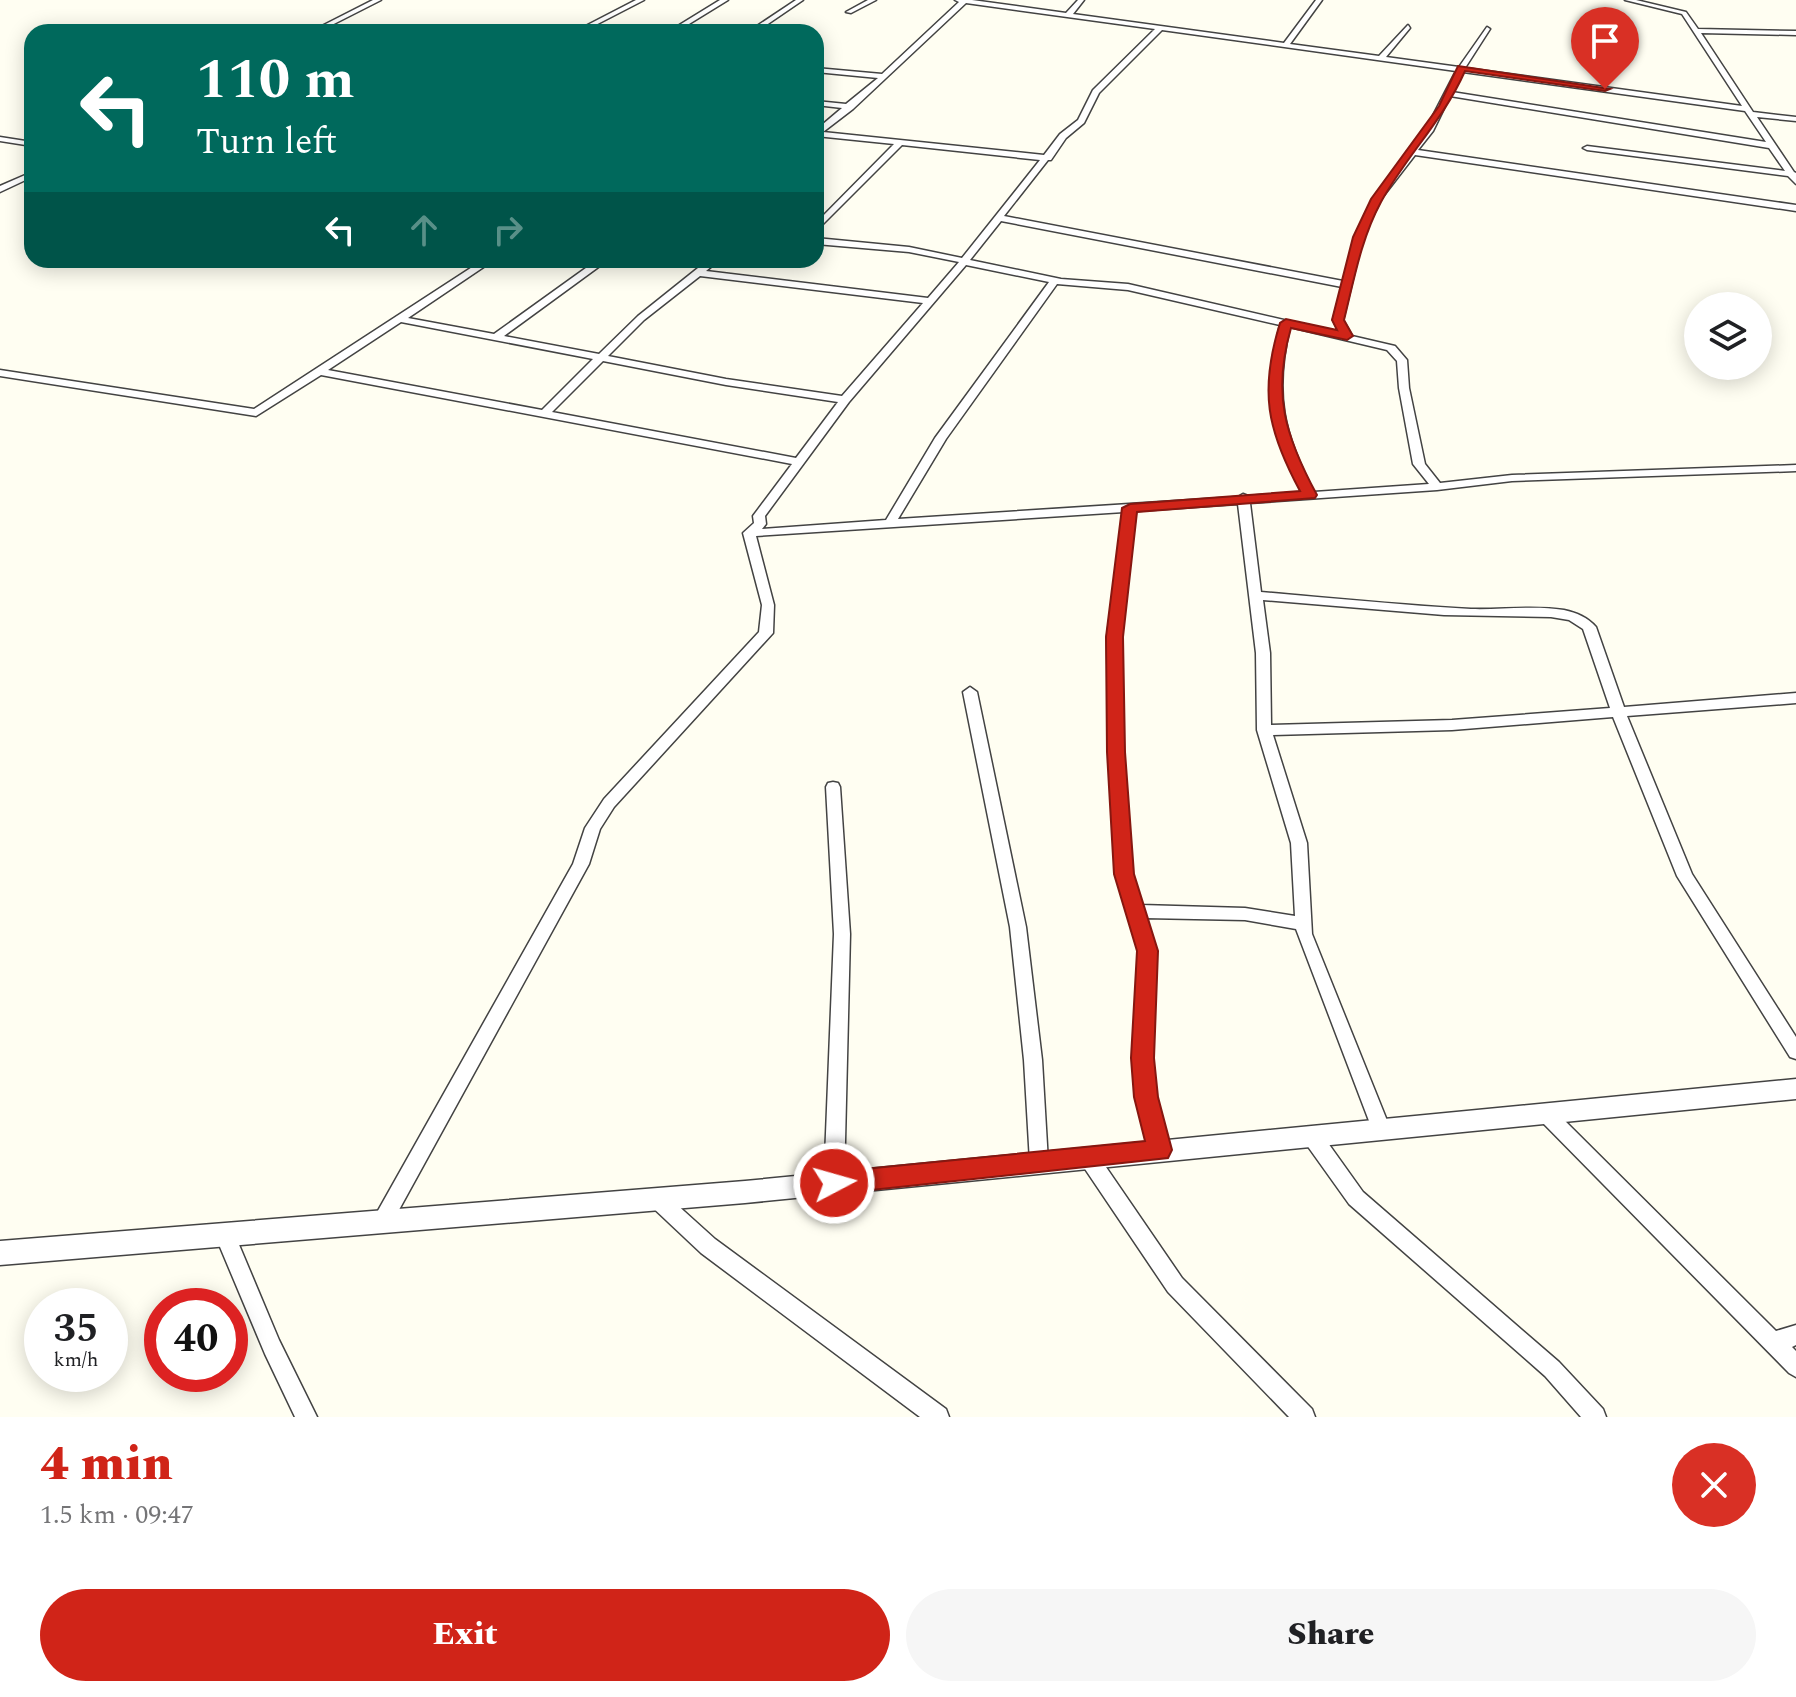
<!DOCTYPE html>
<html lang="en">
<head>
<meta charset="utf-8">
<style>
	:root { --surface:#fff; --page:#f6f6f6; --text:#202124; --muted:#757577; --accent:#d02418 }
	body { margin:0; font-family:Spectral,serif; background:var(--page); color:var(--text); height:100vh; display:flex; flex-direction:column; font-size:30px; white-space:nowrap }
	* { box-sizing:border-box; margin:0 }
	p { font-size:26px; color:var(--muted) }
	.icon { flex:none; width:44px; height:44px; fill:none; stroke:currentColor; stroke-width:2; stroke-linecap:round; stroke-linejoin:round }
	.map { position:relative; height:1417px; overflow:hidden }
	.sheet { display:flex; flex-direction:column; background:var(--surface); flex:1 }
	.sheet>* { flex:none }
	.guide { position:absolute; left:24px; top:24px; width:800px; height:244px; border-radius:24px; box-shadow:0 4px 20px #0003; background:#00695c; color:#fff; overflow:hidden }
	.tools { position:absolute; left:1684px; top:292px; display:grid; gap:16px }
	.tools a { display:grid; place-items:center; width:88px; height:88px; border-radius:50%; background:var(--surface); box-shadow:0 4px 20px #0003; font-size:40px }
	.speed { position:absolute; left:24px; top:1288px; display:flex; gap:16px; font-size:40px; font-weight:700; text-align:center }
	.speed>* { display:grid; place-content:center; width:104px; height:104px; border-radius:50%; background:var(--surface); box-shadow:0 4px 20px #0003; line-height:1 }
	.speed small { font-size:20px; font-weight:400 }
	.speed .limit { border:12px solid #d22; background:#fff; color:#111 }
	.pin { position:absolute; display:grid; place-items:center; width:68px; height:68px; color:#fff; margin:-82px -34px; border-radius:50% 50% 50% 0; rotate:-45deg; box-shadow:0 0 8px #0007 }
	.pin .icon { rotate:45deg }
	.me { position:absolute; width:88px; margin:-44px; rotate:84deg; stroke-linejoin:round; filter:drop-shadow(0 0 6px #0008) }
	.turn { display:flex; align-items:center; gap:28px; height:168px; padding:0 40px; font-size:36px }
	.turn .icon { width:104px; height:104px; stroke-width:2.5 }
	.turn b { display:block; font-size:56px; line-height:68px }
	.lanes { display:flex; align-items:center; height:76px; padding:0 40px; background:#0003; justify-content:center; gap:40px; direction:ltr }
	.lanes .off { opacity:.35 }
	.round { display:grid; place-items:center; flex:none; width:84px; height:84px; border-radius:42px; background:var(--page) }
	.headline { display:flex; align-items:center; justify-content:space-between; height:136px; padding:0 40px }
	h1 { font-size:48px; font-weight:800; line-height:60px; color:var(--accent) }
	.action { display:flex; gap:16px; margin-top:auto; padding:16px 40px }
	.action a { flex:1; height:92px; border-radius:48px; background:var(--accent); color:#fff; font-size:32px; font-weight:800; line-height:92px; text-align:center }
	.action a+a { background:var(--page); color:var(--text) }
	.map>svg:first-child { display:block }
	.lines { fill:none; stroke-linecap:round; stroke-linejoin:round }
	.minor-casing { stroke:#434343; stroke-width:3 }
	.tertiary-casing { stroke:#434343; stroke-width:3 }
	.minor { fill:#fff; fill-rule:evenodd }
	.tertiary { fill:#fff; fill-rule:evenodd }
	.route { fill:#d02418; stroke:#871710; stroke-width:2 }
</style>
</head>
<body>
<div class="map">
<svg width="1796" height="1417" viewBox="0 0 1796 1417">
	<rect width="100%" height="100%" fill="#fffef2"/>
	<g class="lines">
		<g class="minor-casing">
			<g id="minor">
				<path d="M373,0h8l-63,32h-8z"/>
				<path d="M636,0h8l-62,32h-8z"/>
				<path d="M720,0h8l-52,32h-8z"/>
				<path d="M796,0h7l-47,32h-8z"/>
				<path d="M868,0h8l-25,13 -5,-1z"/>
				<path d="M955,0h17l94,13 12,-13h6l-11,14 211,29 32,-43h6l-32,44 89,12 29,-31 2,3 -24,29 73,10 28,-40 3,2 -25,39 277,38 -60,-92 -57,-14h11l50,12 12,17 98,2v4l-95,-2 52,79 43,5v4l-39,-4 37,55 2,1v11l-8,-8 -201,-26 -4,-2 4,-2 198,25 -16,-23 -319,-52 -17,35 -15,19 378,55v6l-381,-56 -34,44 -18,38 -20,83 9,16 43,10 12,14 2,28 16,76 15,19 72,-8 284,-10v6l-284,10 -75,9 -187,13 11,89c70,6 140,13 210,17 30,1 63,-4 93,1 13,3 23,7 32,17l28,80 172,-14v10l-169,13 65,158 104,163v22l-6,-2 -113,-181 -64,-159 -161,13 -179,5 34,108 5,91 78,194 -2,6 -7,2 -7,-2 -78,-205 -51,-9 -100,-2 10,33 -4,107 4,39 13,53 -2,6 -7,2 -7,-2 -15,-59 -4,-39 6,-107 -23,-77 -7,-122 -2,-115 17,-125 -368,24 18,69 -1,28 -159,174 -14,22 -11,35 -200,364 -7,3 -7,-3 -3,-6 3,-6 198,-352 12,-36 19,-29 155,-167 3,-27 -19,-72 11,-10 -1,-7 39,-52 -471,-89 -65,41 -256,-40v-6l254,39 229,-149h11l-86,58 86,16 103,-74h11l-104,76 95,18 39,-38 70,-56h11l-13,11 222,27 31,-36 -50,-10 -93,-8v-6l93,9 53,11 78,-98 -138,-15 -86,86v-8l78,-79 -78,-8v-6l26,-22 -26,-3v-4l30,3 32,-26 -62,-6v-4l66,6 77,-72zM966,3l189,26 -62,61 -15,30 -18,14 -16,21 -221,-23 30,-23zM1162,30l294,41 -31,60 -52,68 -18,38 -12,44 -339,-65 44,-56h3l15,-22 18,-15 15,-30zM1463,72l282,39 21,31 -314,-50zM1001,221l341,66 -9,33 7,13 -212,-49 -67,-5 -91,-19zM966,265l83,17 -114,156 -49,82 -124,9 4,-5 -1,-8 84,-114zM700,276l223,27 -81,93 -116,-17 -118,-23 36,-36zM1057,284l71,6 152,35c-17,69 -10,105 23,167l-55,4 -5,-2 -5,3 -340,22 48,-80zM401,322l192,37 -51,51 -214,-40zM1290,327l97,23 10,11 2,27 14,76 16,20 -115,8c-31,-59 -40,-99 -24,-165zM603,361l123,24 112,17 -42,56 -244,-46zM1238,504l18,149 1,77 34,113 4,73 -50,-8 -104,-3 -9,-31 -9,-122 -2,-115 15,-126zM1263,600l181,15 107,2 18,3 14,9 27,79 -158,12 -181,5 -1,-72z"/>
				<path d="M0,137l32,5v4l-32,-5z"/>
				<path d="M32,172v5l-32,15v-6z"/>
				<path d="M970,687l7,5 49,235 16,133 6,102 -2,6 -7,3 -7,-3 -2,-6 -6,-102 -14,-133 -47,-235z"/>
				<path d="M833,782l5,1 2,4 10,147 -6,249 -3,6 -7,3 -7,-3 -3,-6 10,-249 -8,-147 2,-4z"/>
				<path d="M1546,1106l6,2 224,223 20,-6v20l-4,2 4,4v26l-7,-4 -249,-253 -3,-6 3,-6z"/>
				<path d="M1311,1127l7,2 45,63 196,170 44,47 3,8h-25l-36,-41 -196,-172 -45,-63 -2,-6 2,-6z"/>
				<path d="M1088,1149l7,2 87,127 130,131 3,8h-26l-121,-125 -87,-129 -2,-6 2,-6z"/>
				<path d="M657,1190l7,3 51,46 231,170 3,8h-29l-219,-164 -51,-48 -3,-6 3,-6z"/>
				<path d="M225,1226l7,2 47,112 38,77h-22l-30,-63 -50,-119 3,-7z"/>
			</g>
		</g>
		<g class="tertiary-casing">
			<path id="tertiary" d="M1796,1079v20l-1051,104 -745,62v-24l745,-60z"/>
		</g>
		<use href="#minor" class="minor"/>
		<use href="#tertiary" class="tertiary"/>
	</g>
	<path class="route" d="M1458,66l152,23 -5,2 -140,-20c-22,50 -59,85 -84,131 -20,37 -27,78 -37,118l9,16 -6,4 -56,-12c-19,66 -6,108 26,167l-2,3 -178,14 -14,125 2,115 9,122 24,77 -4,107 4,39 14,53 -4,8 -334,36 -8,-3 -4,-8 4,-8 8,-3 311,-31 -11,-44 -3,-39 6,-107 -23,-77 -7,-122 -1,-115 16,-129 8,-4 170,-13c-33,-61 -41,-100 -20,-168l6,-4 51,11 -5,-10 21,-83 18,-38 68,-93z"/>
</svg>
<div class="tools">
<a><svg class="icon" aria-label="layers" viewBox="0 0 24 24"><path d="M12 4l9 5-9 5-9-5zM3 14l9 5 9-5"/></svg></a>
</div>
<div class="speed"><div>35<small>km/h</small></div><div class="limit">40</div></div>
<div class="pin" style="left:1605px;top:89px;background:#d93025"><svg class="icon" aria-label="arrive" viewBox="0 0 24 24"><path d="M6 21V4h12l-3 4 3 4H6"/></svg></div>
<svg class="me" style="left:834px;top:1183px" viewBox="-20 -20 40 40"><circle r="17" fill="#d02418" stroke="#fff" stroke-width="3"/><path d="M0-11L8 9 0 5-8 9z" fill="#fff"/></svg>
<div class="guide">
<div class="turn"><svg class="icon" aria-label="left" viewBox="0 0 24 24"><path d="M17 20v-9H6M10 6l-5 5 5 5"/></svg><div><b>110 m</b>Turn left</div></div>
<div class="lanes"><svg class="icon" aria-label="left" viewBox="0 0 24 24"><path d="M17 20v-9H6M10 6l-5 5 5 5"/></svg><svg class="icon off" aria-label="ahead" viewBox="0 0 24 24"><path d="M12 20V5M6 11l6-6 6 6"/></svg><svg class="icon off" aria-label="right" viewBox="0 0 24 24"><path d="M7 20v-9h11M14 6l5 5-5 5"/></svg></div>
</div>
</div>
<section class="sheet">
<div class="headline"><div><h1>4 min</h1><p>1.5 km · 09:47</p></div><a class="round" style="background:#d93025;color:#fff"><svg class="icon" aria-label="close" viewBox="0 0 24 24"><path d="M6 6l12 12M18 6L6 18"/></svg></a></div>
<div class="action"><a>Exit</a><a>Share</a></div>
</section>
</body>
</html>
